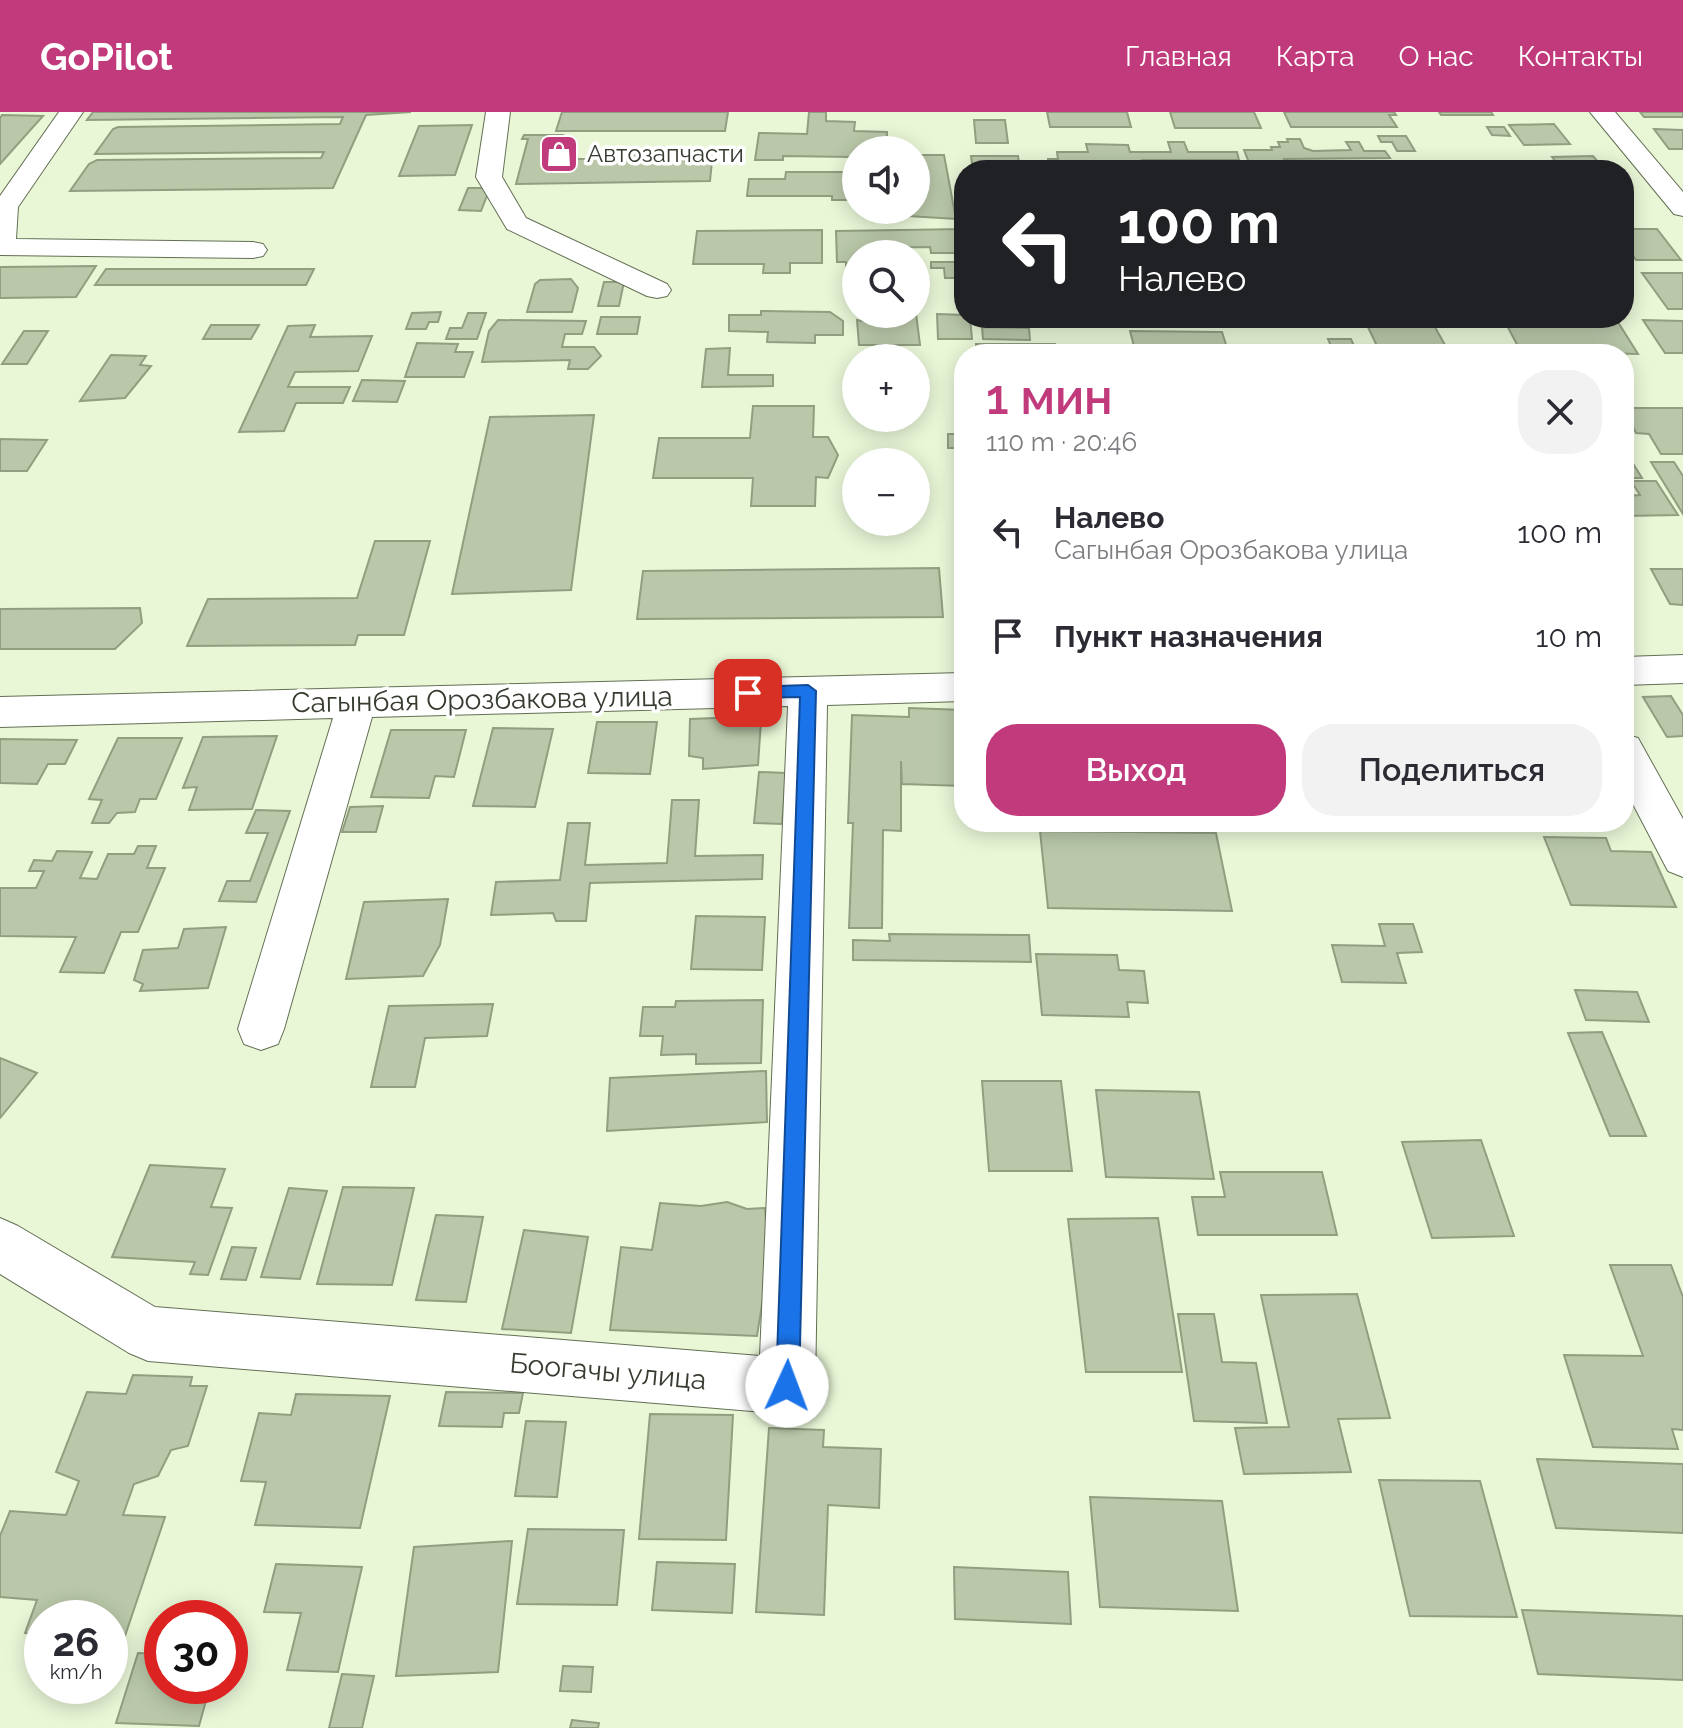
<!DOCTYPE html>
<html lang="ru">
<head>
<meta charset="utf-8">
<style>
	:root { --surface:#fff; --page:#f2f2f3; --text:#2b2b33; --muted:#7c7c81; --accent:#c03a7c }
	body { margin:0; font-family:Raleway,sans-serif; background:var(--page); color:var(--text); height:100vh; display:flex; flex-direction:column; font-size:30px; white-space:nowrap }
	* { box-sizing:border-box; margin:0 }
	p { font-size:26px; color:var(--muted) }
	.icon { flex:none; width:44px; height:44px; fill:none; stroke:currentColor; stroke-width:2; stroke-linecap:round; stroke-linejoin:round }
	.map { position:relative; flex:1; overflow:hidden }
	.panel { position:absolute; left:954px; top:232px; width:680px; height:488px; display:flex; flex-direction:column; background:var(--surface); border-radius:32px; box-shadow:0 4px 20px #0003 }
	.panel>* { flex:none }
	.banner { position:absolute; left:954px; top:48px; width:680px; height:168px; border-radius:32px; box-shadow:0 4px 20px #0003; background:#202124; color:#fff; overflow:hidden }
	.controls { position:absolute; left:842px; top:24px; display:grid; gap:16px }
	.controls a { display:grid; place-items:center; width:88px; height:88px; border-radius:50%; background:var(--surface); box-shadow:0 4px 20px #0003; font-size:40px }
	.speed { position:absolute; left:24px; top:1488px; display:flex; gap:16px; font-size:40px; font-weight:700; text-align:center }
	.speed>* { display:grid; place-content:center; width:104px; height:104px; border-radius:50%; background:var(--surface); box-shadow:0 4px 20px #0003; line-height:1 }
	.speed small { font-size:20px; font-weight:400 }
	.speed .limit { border:12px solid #d22; background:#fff; color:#111 }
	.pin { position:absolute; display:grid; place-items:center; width:68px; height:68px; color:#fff; margin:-34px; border-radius:16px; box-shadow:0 4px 12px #0006 }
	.me { position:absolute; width:88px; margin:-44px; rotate:2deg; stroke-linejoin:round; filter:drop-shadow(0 0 6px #0008) }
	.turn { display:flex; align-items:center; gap:28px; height:168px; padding:0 32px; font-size:36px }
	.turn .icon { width:104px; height:104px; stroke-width:2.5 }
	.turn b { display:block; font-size:56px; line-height:68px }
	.round { display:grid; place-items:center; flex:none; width:84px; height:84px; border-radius:32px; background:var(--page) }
	.overview { display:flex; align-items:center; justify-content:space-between; height:136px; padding:0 32px }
	h1 { font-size:48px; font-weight:600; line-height:60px; color:var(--accent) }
	.primary-button { display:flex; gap:16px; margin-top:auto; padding:16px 32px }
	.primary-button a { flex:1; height:92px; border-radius:32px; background:var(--accent); color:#fff; font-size:32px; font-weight:600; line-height:92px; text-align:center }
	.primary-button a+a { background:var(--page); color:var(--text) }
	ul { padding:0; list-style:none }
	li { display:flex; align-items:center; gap:24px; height:104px; padding:0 32px }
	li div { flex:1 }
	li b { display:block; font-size:30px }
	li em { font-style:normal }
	header { display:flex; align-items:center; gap:48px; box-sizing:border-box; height:112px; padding:0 40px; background:var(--accent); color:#fff }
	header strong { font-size:38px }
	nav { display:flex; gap:44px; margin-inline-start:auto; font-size:28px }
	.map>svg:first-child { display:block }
	.building { fill:#bac8a9; stroke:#919e80; stroke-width:2 }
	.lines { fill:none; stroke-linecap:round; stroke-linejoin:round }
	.minor-casing { stroke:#636f54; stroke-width:2 }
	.minor { fill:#fff; fill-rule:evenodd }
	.route { fill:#1a73e8; stroke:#114b97; stroke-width:2 }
	.labels { text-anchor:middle; stroke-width:7; stroke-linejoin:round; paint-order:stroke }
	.far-poi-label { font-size:24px; fill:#363c2f; stroke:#fff; text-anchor:start }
	.street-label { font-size:28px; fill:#363c2f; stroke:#fff }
</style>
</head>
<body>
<header>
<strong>GoPilot</strong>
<nav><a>Главная</a><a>Карта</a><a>О нас</a><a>Контакты</a></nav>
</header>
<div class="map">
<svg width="1683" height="1616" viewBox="0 0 1683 1616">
	<rect width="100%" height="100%" fill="#e9f7d7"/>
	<g class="building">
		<path d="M93,0h318l-45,3 -33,73 -263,3 19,-27 8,-4 224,-2 3,-6 -229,2 18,-25 5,-2 222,-3 3,-7 -256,3z"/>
		<path d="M562,0h166l-3,19h-169z"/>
		<path d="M809,0h17v9l29,1 -1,9 33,1v15l-31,3 -5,7 -68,-1v4h-28l4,-27 48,1z"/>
		<path d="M1047,0h80l4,15h-81z"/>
		<path d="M1170,0h84l7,16h-86z"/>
		<path d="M1284,0h110l2,3h-7l8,12h-106z"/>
		<path d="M1439,0h52l2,3h-52z"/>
		<path d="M1640,0h43v5h-39z"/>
		<path d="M2,3l41,1 -43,48v-46z"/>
		<path d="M974,8h31l3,23h-32z"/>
		<path d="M1554,12l16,20 -46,1 -15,-20z"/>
		<path d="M472,13l-17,50 -56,1 20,-50z"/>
		<path d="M1487,15h17l6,9 -18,-1z"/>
		<path d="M1654,17l29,1v19h-14z"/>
		<path d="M524,23h39l-3,15h-16l-1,7 14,-1 -2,8h16l1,-5h21l1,-7 92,-1 -1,10h27l-2,20 -194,3 12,-45h-6z"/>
		<path d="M1378,24h28l9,15h-18l-5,-9h-11z"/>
		<path d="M1287,27h13l4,9 9,3 38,-1 -5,-8h13l5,9h21l5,7 -106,1 5,11h-26l-1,-4 -12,-1 -6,-15h28l-1,-3h9l-2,-5h10z"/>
		<path d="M1168,30h16l4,10h49l2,8h-97l3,10h-16l-2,-9h-47l2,8h-32l-2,-10h10l-1,-7h31l-2,-8 42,1 2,7h41z"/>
		<path d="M916,43h28l12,64 -48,-3 -1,-6h9z"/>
		<path d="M971,44h47l2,14h-47z"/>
		<path d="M1593,44l12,14h-62l-3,-4h19l-7,-9z"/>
		<path d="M786,60h60v3h10l-1,25h-23v-4h-85l2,-17h36z"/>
		<path d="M468,76h22l-9,23 -22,-1z"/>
		<path d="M964,117v24h-33l-1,-6 -65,1v6h-9v31h-10v-23h-9l-1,-31z"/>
		<path d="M1624,117h33l24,31h-45l-12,-18z"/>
		<path d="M822,118v33h-32v10h-27l1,-9h-71l4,-33z"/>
		<path d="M931,150h33v16h-19l-1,-10h-13z"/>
		<path d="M96,154l-20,31 -76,1v-31z"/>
		<path d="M106,157h208l-8,16h-211z"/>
		<path d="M1642,161h41v36h-15z"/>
		<path d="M571,167l7,9 -6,24h-45l8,-28 5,-4z"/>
		<path d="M604,170h20l-5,24h-21z"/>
		<path d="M761,199l69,1 13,9v14h-28v8l-48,-1 1,-10 -39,-1v-16h32z"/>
		<path d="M441,200l-3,10h-9l-3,7h-20l6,-16z"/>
		<path d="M468,201h18l-9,26h-31l4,-11h12z"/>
		<path d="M916,201l4,32h-61l-2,-25 5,1v-7z"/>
		<path d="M937,202l27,1v3h6l2,21h-34z"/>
		<path d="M601,205h39l-3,17h-40z"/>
		<path d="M1503,206l113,1 22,35 -39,-1 -4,-6h-15l4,7h-62z"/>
		<path d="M498,208l88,1 -4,13h-17l-3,13h32l7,9 -13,13h-20l2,-9 -88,2 7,-31z"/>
		<path d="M1431,208l14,25 -68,1 -12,-25z"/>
		<path d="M1643,208l40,1v32h-18z"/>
		<path d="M211,213h48l-8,14h-48z"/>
		<path d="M315,213l-5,12 62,-1 -14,35 -63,1 -7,15h62l-7,16h-47l-12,28 -45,1 49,-106z"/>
		<path d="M982,215l47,1 1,12 -47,-1z"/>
		<path d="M24,219h24l-21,33h-25z"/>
		<path d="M1130,219l92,1 7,22h-93z"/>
		<path d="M1328,227h23l3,7h-17l2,5h50l1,3h-70l-3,-8h14z"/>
		<path d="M417,231l41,1 -3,8h18l-9,25h-59z"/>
		<path d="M976,232h79l2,10h-80z"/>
		<path d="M730,236l-2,27h45v11l-71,1 4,-38z"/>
		<path d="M111,243l35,1 -6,9 11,1 -26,32 -45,3z"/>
		<path d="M362,268l43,1 -8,21 -44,-1z"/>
		<path d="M753,294h61l-1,31h15l10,18 -10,23 -12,-1 -1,29h-64l2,-28h-100l6,-40h91z"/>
		<path d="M1624,296h59v46h-22l-12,-20 -13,-1z"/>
		<path d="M594,303l-23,175 -119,4 38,-177z"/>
		<path d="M948,322h16v35h-5l-1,-21h-10z"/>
		<path d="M0,327l47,1 -20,31h-27z"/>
		<path d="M1624,337l18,29h-18z"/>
		<path d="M1651,350h23l9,14v38z"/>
		<path d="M1631,369h25l22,34 -54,1v-20l16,-1z"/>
		<path d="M375,429h55l-26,94h-46l-3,10 -168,1 21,-47 149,-1z"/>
		<path d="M939,456l4,49 -306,2 6,-48z"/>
		<path d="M1651,457h32v36l-13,-1z"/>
		<path d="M140,496l2,15 -27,26h-115v-40z"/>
		<path d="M1671,584l12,19v21l-16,1 -24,-40z"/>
		<path d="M909,596l55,2v76l-62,-2 -1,-23v70l-18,-1 -1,98h-33l4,-105h-5l4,-108 57,2z"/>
		<path d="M741,605l1,4h19l-3,44 -55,4v-11l-14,-2 1,-37z"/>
		<path d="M597,610h60l-7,52 -62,-1z"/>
		<path d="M493,616l60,1 -18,78 -62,-1z"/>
		<path d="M391,618h75l-12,47 -19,-1 -6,22 -58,-1z"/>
		<path d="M277,624l-25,73 -63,1 8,-23 -14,1 20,-51z"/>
		<path d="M118,626h64l-26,61h-16l-5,13 -18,1 -8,10h-17l10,-23 -13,-1z"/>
		<path d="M0,627l77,1 -12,24h-17l-11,20 -37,-1z"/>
		<path d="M759,660l27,1 -4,51 -28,-1z"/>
		<path d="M672,688h27l-4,56 68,-1 -1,24 -172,4 -4,38h-30l-3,-8 -62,2 5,-33 64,-2 8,-57h22l-5,42 82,-2z"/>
		<path d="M383,694l-7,26h-34l8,-25z"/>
		<path d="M256,698l34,1 -34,91 -37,-1 8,-20h23l18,-48h-22z"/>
		<path d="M1040,719l176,2 16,78 -184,-3z"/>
		<path d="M1544,725l62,1 5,13 40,1 25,55 -105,-2z"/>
		<path d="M138,734h18l-9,22h18l-27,64h-17l-17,41 -44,-1 16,-35 -76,-1v-48h36l8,-17h-15l5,-11 18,1 5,-10 35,1 -12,26 17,1 11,-25h26z"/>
		<path d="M448,787l-8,46 -17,31 -77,3 18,-77z"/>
		<path d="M696,804l69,1 -3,53 -71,-1z"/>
		<path d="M1379,812h34l9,28 -25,1 9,30 -64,-1 -10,-37 53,1z"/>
		<path d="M226,815l-18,61 -68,3 3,-7 -9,-4 9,-30 35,-2 6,-19z"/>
		<path d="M889,822l140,1 2,27 -178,-2v-20l37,1z"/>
		<path d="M1036,842l81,1 2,15 25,1 4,32 -21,-1 2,15 -87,-2z"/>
		<path d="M1575,878l62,2 12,30 -63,-2z"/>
		<path d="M763,888l-2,63 -65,1v-10l-35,1 2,-19h-23l3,-29h32l1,-6z"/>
		<path d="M493,892l-6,32 -62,2 -10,49h-44l18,-81z"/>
		<path d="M1602,920l44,104h-36l-42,-103z"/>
		<path d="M0,946l37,15 -37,45z"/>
		<path d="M766,959l1,51 -160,9 3,-53z"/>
		<path d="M982,969h79l11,90h-83z"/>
		<path d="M1096,978l103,2 15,87 -108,-2z"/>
		<path d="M1481,1028l33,96 -82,2 -30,-96z"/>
		<path d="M150,1053l75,4 -14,38 21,1 -24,67 -18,-1 5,-12 -83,-5z"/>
		<path d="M1220,1060h102l15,63h-139l-6,-38h33z"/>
		<path d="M343,1075l71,1 -22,97 -75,-1z"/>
		<path d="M289,1076l38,3 -27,88 -39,-2z"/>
		<path d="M727,1090l20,7 18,-1 4,52 -12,76 -147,-6 11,-83 31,3 8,-47 41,3z"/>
		<path d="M436,1103l47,2 -17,85 -50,-2z"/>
		<path d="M1158,1106l24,154h-96l-18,-153z"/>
		<path d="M524,1118l64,7 -17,96 -69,-4z"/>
		<path d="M232,1135l24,1 -10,32 -25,-1z"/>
		<path d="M1610,1153h61l12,32v133l-11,-1 6,20 -85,-2 -29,-92 79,1z"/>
		<path d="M1357,1182l33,124 -52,1 13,53 -107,2 -9,-46 54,-1 -28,-132z"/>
		<path d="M1178,1202h36l8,48 34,1 11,60 -73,-2z"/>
		<path d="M133,1263l59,2 -2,9h17l-19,60 -17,4 -13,26 -24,8 -11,31 42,2 -41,122 -14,-1v-20h-68v16l-17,-1 12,-33 -37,-3v-61l10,-25 56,4 13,-34 -23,-9 31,-80 39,2z"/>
		<path d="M446,1280l77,1 -4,20h-15l-2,14 -63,-1z"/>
		<path d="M296,1282l94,2 -30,132 -105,-3 11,-43 -25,-1 18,-68 32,2z"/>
		<path d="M650,1302l83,1 -7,125 -87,-1z"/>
		<path d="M526,1309l40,1 -9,75 -42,-1z"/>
		<path d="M769,1316l55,2 -1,17 58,2 -2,59 -51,-3 -4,110 -68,-3z"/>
		<path d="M1537,1347l146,5v69l-127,-5z"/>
		<path d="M1379,1368l101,1 37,136 -107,-1z"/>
		<path d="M1090,1385l132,4 16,110 -138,-4z"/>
		<path d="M528,1417l96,1 -7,75 -100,-1z"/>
		<path d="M512,1429l-14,131 -102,4 18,-129z"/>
		<path d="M657,1450l78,2 -3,49 -80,-3z"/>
		<path d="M276,1452l86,3 -24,105 -51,-2 14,-57 -37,-1z"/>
		<path d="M954,1455l114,5 3,52 -116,-5z"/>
		<path d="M1522,1498l161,6v64l-145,-6z"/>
		<path d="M138,1541l24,1v32h48l-11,40 -83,-3z"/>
		<path d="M563,1554l30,1 -2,25 -31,-1z"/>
		<path d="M342,1562l32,2 -12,52h-33z"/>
		<path d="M572,1608l27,3 -1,5h-28z"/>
	</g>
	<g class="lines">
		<g class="minor-casing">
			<g id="minor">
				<path d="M59,0h24l-65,95 -2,32 237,3 10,2 4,6 -4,6 -10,2 -253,-3v-59z"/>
				<path d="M486,0h24l-8,65 24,41 141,66 4,6 -4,6 -10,2 -10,-2 -140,-67 -31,-52z"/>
				<path d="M1590,0h25l68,80v24l-9,-2z"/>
				<path d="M1683,543v28l-59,2v-28z"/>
				<path d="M964,561v28l-137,4 -12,681 -8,20 -20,8 -639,-53 -19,-8 -129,-79v-56l18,8 137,81 605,49 28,-650 -416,11 -88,312 -6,15 -17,6 -17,-6 -6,-15 95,-311 -333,9v-30z"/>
				<path d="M1624,622l14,4 45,81v58l-15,-6 -44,-84z"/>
			</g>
		</g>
		<use href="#minor" class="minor"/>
	</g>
	<path class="route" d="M808,573l8,6 -17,695 -4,8 -8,4 -8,-4 -3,-8 24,-689 -52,1 -8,-5 8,-6z"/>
	<defs>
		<g id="shop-square" transform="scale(2)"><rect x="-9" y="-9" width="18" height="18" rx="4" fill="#c03a7c" stroke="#fff"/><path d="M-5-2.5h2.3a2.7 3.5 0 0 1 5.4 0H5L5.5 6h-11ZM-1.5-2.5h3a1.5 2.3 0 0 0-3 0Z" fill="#fff"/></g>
	</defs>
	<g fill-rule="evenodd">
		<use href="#shop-square" x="559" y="42"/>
	</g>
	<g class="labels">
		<g class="far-poi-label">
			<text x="587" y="50">Автозапчасти</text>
		</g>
		<g class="street-label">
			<text transform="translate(482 587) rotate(-1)" y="10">Сагынбая Орозбакова улица</text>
			<text transform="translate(608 1259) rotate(5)" y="10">Боогачы улица</text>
		</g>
	</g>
</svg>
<div class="controls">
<a><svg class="icon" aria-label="sound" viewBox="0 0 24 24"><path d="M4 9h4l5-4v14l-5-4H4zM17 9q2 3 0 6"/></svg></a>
<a><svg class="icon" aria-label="search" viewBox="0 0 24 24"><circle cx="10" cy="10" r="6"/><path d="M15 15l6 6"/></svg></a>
<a>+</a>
<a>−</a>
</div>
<div class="speed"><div>26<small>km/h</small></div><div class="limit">30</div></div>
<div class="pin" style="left:748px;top:581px;background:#d93025"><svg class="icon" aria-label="arrive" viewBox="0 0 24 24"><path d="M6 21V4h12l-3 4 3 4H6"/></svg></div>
<svg class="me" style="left:787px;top:1274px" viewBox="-20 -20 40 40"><circle r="19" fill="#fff"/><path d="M0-13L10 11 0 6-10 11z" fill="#1a73e8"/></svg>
<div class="banner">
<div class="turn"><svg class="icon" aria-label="left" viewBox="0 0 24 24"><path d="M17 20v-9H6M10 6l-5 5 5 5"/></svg><div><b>100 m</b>Налево</div></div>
</div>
<section class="panel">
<div class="overview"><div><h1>1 мин</h1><p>110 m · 20:46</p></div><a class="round"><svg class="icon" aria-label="close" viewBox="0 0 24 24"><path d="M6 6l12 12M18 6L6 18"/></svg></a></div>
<ul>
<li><svg class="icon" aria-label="left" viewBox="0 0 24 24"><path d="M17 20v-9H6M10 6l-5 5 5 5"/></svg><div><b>Налево</b><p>Сагынбая Орозбакова улица</p></div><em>100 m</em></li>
<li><svg class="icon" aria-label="arrive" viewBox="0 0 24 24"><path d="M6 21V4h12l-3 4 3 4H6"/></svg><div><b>Пункт назначения</b></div><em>10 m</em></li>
</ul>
<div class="primary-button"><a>Выход</a><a>Поделиться</a></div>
</section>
</div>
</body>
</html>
